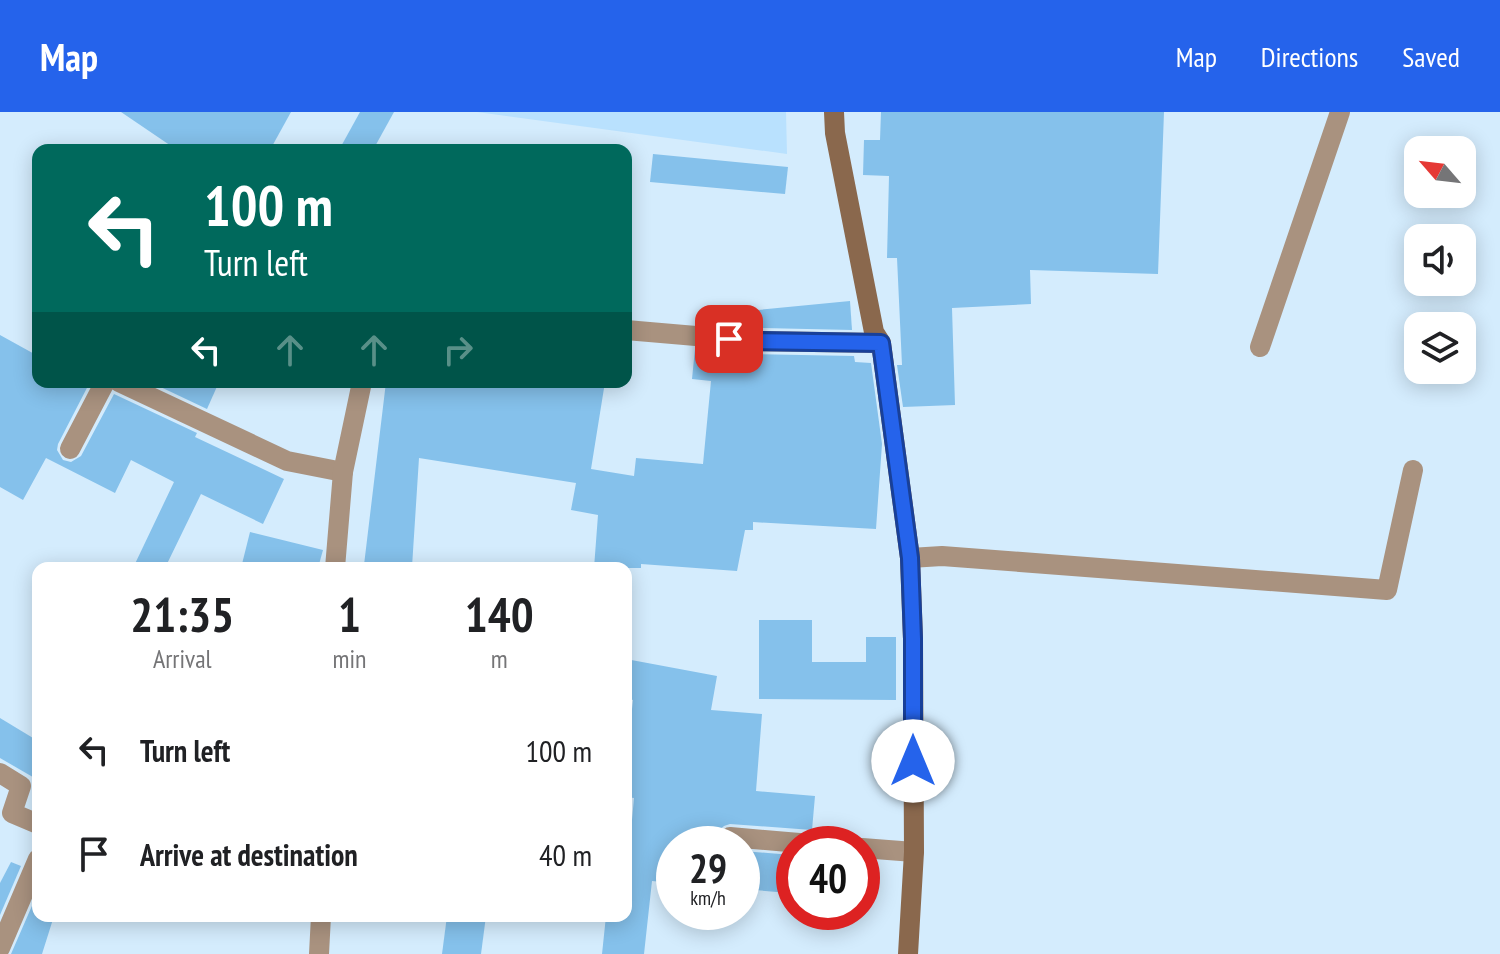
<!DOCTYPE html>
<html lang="en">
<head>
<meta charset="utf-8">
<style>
	:root { --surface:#fff; --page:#f6f6f6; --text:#202124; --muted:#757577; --accent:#2563eb }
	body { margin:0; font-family:"PT Sans Narrow",sans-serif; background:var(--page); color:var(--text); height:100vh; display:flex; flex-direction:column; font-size:30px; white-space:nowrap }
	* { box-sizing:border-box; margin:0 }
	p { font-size:26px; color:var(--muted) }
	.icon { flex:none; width:44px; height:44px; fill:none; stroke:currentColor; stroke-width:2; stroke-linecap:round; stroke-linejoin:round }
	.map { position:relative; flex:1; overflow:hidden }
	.panel { position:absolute; left:32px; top:450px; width:600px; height:360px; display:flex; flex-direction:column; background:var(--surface); border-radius:16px; box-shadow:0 4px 20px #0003 }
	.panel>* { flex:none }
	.top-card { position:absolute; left:32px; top:32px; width:600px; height:244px; border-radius:16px; box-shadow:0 4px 20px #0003; background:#00695c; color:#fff; overflow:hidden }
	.needle { width:52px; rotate:298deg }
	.tools { position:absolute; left:1404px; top:24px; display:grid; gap:16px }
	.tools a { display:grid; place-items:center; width:72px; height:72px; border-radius:16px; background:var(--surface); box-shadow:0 4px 20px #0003; font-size:40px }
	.speed { position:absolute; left:656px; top:714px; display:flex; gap:16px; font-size:40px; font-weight:700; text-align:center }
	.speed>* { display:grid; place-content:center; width:104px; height:104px; border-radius:50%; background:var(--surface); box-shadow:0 4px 20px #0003; line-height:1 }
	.speed small { font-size:20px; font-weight:400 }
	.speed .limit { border:12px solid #d22; background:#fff; color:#111 }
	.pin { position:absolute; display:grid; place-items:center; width:68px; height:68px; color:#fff; margin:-34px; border-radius:16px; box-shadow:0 4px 12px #0006 }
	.me { position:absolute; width:88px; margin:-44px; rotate:0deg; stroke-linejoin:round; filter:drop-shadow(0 0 6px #0008) }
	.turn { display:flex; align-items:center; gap:28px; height:168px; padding:0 40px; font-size:36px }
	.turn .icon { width:104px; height:104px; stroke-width:2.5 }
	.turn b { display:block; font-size:56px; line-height:68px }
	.lanes { display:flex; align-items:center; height:76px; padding:0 40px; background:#0003; justify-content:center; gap:40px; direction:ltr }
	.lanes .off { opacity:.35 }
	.eta { display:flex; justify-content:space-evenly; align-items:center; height:136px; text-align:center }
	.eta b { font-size:48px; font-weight:700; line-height:56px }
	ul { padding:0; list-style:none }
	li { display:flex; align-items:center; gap:24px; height:104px; padding:0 40px }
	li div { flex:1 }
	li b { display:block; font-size:30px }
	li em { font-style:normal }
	header { display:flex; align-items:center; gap:48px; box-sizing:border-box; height:112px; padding:0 40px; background:var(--accent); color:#fff }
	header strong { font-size:38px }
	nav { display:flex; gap:44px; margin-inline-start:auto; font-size:28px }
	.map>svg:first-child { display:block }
	.built { fill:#b9e1fe }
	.building { fill:#85c1eb }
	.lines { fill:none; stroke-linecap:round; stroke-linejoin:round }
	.street { stroke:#a9927f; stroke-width:20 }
	.secondary { stroke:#8a684d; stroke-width:20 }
	.route-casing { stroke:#184099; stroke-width:20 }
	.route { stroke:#2563eb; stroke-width:14 }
</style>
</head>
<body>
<header>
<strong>Map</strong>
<nav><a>Map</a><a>Directions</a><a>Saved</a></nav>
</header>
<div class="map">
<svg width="1500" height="842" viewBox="0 0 1500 842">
	<rect width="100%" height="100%" fill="#d4ecfd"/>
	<path class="built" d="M477,0h309l1,42z"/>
	<g class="building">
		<path d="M121,0h170l-21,38h-93z"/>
		<path d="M360,0h34l-21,38h-34z"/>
		<path d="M881,0h283l-6,162 -128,-4 1,34 -79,4 3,97 -52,2 -6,-42h5l-5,-107h-10l2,-82 -26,-1 1,-35h16z"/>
		<path d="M653,42l135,13 -3,27 -135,-12z"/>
		<path d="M850,189l2,29 -93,-2 -1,-18z"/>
		<path d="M0,223l38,21v26h52l-32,62 -1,6 6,10 8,2 10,-6 33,-62 83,39 -2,4 89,42 -21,45 -62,-30 -36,74h-32l41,-86 -43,-22 -16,33 -69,-35 -23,42 -23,-13z"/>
		<path d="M695,237l59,5 100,2 1,6 16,1 11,81 -6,85 -123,-7v8h-8l-8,41 -96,-7v4h-47l4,-53 -27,-5 5,-27 -157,-25 -7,109 -48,-2 22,-183h219l-14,87 43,7 2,-18 67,6 8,-83 -19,-2z"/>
		<path d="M150,270h69l-12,27z"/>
		<path d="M250,420l73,18 -5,18h-77z"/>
		<path d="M759,508h53v42h54v-25h30v63l-137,-1z"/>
		<path d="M626,547l91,17 -6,34 51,4 -6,77 59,5 -3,34 -82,-6 -6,2 -5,4 -2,7 2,7h-45v39l-22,-2 -8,73h-42l4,-38h20v-31l8,-87 -8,-1v-34l7,-63 -7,-2z"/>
		<path d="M0,606l38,23v39l-38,-22z"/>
		<path d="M742,739l50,4 -3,38 -47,-4z"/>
		<path d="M11,750l10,4 -21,49v-32z"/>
		<path d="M38,780v24h16l-12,38h-31z"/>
		<path d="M447,804h39l-5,38h-39z"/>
	</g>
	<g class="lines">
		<g class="street">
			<path d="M626,218l128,11 127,2"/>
			<path d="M1260,235l80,-235"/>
			<path d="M119,270l168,79 56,11"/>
			<path d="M70,337l35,-67"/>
			<path d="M910,446l32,-2 445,34 26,-120"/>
			<path d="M335,456l8,-96 19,-90"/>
			<path d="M0,661l21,13 -9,27 26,11"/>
			<path d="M730,725l81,7"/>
			<path d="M862,736l52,4"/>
			<path d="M0,836l38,-89"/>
			<path d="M319,842l2,-38"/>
		</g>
		<path class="secondary" d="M834,0l1,21 39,199 7,11 29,215 3,81 1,213 -6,102"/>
	</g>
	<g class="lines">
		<g class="route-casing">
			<path id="route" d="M729,227l25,2 127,2 29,215 3,81v122"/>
		</g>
		<use href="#route" class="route"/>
	</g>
</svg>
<div class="tools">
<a><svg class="needle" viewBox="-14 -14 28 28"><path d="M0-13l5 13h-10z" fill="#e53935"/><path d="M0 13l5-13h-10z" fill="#757577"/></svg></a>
<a><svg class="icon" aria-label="sound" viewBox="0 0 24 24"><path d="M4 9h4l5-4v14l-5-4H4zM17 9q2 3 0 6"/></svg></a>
<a><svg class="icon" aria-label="layers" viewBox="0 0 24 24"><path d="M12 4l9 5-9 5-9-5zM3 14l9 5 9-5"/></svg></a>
</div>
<div class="speed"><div>29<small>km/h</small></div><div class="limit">40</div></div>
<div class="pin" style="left:729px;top:227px;background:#d93025"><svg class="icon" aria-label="arrive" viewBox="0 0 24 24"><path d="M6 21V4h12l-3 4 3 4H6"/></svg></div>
<svg class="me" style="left:913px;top:649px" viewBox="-20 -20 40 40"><circle r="19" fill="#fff"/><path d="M0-13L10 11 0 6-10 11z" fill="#2563eb"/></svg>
<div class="top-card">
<div class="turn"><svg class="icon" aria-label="left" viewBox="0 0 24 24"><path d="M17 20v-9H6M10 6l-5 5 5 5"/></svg><div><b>100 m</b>Turn left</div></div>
<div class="lanes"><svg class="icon" aria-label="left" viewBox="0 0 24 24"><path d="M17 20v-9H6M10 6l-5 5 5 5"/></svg><svg class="icon off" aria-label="ahead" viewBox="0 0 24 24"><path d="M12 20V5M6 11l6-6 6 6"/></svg><svg class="icon off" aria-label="ahead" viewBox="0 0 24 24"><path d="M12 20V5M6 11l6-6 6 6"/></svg><svg class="icon off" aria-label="right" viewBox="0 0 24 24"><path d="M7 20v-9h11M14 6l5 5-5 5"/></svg></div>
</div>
<section class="panel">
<div class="eta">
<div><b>21:35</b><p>Arrival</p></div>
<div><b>1</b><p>min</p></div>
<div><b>140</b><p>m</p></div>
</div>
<ul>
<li><svg class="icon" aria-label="left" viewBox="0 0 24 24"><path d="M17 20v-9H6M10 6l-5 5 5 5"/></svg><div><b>Turn left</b></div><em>100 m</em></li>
<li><svg class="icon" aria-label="arrive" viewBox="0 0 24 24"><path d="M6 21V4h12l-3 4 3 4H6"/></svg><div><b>Arrive at destination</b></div><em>40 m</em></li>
</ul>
</section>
</div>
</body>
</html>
